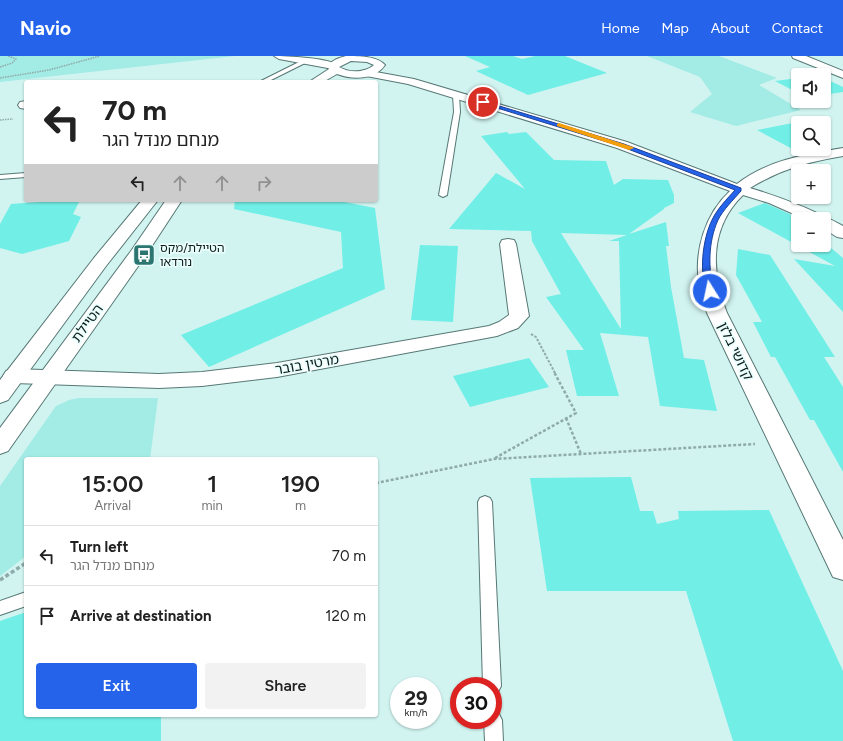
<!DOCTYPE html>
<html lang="en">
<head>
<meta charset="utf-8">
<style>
	:root { --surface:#fff; --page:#f2f2f2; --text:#222; --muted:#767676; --line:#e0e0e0; --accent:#2563eb }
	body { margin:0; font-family:Figtree,"Noto Sans Hebrew",sans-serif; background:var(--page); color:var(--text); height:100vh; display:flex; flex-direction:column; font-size:15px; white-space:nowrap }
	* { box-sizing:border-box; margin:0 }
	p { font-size:13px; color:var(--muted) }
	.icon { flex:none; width:22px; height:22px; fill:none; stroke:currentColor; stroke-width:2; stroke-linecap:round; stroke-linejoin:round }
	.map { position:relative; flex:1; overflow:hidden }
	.sheet { position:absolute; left:24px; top:401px; width:354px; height:260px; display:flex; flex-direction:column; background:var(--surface); border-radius:4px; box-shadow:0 1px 3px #0004 }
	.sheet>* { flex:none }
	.top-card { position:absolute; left:24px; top:24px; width:354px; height:122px; border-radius:4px; box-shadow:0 1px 3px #0004; background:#fff; color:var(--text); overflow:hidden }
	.controls { position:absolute; left:791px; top:12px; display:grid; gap:8px }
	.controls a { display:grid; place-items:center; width:40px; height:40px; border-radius:4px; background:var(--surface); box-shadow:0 1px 3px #0004; font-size:20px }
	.speed { position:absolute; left:390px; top:621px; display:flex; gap:8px; font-size:20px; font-weight:700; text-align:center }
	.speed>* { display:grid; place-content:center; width:52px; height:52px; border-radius:50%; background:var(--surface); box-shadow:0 1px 3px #0004; line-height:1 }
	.speed small { font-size:10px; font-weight:400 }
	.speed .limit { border:6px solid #d22; background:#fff; color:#111 }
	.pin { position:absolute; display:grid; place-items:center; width:34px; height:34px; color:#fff; margin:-17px; border:2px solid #fff; border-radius:50%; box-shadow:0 1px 4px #0007 }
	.me { position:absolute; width:44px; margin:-22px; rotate:350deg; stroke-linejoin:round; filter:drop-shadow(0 0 3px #0008) }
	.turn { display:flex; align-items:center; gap:14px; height:84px; padding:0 12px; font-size:18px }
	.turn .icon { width:52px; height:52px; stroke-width:2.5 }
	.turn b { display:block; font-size:28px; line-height:34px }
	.lanes { display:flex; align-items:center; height:38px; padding:0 12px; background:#0003; justify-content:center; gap:20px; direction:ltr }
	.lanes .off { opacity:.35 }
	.eta { display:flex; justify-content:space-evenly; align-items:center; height:68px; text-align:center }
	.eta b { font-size:24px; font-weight:600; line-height:28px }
	.primary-button { display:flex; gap:8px; margin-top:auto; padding:8px 12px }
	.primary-button a { flex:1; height:46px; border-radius:4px; background:var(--accent); color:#fff; font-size:16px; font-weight:600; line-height:46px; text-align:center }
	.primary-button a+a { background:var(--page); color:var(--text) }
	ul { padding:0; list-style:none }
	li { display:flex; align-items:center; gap:12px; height:60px; padding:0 12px; border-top:1px solid var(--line) }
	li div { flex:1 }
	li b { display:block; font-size:15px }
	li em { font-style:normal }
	header { display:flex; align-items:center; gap:24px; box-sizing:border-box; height:56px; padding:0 20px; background:var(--accent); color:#fff }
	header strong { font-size:19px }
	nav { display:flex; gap:22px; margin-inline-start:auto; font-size:14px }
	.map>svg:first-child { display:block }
	.green { fill:#a3ebe5 }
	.building { fill:#71eee6; fill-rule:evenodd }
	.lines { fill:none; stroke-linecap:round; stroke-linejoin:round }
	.service-casing { stroke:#577875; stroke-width:2 }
	.minor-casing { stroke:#577875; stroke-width:2 }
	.secondary-casing { stroke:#577875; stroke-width:2 }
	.path-far3 { stroke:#8faba9; stroke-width:1.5; stroke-dasharray:1.5 1; stroke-linecap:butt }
	.path-far2 { stroke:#8faba9; stroke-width:2; stroke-dasharray:2.5 1.5; stroke-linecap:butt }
	.path-far1 { stroke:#8faba9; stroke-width:2.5; stroke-dasharray:3 2; stroke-linecap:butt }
	.path { stroke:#8faba9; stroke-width:3.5; stroke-dasharray:4 2.5; stroke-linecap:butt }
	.service { fill:#fff; fill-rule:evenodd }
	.minor { fill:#fff; fill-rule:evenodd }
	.secondary { fill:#fff; fill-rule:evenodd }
	.route { fill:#2563eb; stroke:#184099 }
	.slow { fill:#f59e0b }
	.labels { text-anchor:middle; stroke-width:3.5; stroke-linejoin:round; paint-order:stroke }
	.far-poi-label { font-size:12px; fill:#0e1c1b; stroke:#e9fefc; text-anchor:start }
	.street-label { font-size:14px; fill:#0e1c1b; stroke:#e9fefc }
</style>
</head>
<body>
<header>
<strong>Navio</strong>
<nav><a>Home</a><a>Map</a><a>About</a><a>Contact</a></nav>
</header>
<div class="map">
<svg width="843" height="685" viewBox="0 0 843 685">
	<rect width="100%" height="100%" fill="#d1f4f1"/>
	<g class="green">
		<path d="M0,0h235l-235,26z"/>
		<path d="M647,0h72l58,22 -18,7 42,25 -65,16 -46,-14 22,-18 -12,-17z"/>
		<path d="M79,342h79l-8,61h-124v97l-26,20v-90l56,-80 13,-6z"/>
	</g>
	<g class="building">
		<path d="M465,0h48l9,3 13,-3h30l42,17 -79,22 -52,-24 14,-4z"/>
		<path d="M798,22v15l-23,-12z"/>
		<path d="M824,22l19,9v5l-19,3z"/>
		<path d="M798,66v30l-41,-22z"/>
		<path d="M507,76l2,2 17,-2 28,28 52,1 8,24 9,-6 45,1 6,15v8l-10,5v1l-35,25 37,-12 3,24h-3l5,41 13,71 20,2 13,51 -57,-5 -12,-69 -48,-4 19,63h-42l-11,-46h18l-38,-53 15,-3 -29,-53 -1,-10 -82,-2 47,-56 29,16 -44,-53zM561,177l66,2 -18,6h10l2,88z"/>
		<path d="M69,144h11l-7,14 8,3 -12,24 -47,13 -22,-6v-24l11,-20z"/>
		<path d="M235,144h99l41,8 10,81 -176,78 -28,-32 162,-67 -2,-36 -107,-23z"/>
		<path d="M765,147l27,12 6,5v25h26v-3l19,16v54l-49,-53 41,7 -97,-53z"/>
		<path d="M420,189l38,1 -5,76 -42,-2z"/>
		<path d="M738,193l32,6 65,102h-11l19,30v85l-29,-52h-4l-35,-63h-4l-18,-35h9l-26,-47z"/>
		<path d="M529,302l20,29 -79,20 -17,-31z"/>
		<path d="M631,421l9,34h13l4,13 22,-5 -1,-8 91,-1 74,161v70h-110l-47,-150h-139l-17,-113z"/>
		<path d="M26,556v103h135v26h-161v-120z"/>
	</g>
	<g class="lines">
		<g class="service-casing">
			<g id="service">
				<path d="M305,3l3,2 -1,1 -40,20h-8z"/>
				<path d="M456,37l3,2 1,17 -13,83 -4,2 -4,-2 15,-83 -1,-17z"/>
				<path d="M26,117v4l-26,2v-4z"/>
				<path d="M485,440l5,2 2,4 9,184 -3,6 -5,2v-8h-10l-5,-184 2,-4z"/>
				<path d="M26,536v14l-26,9v-14z"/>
				<path d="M493,655l6,3 3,6 1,21h-18l-1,-21h9z"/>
			</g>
		</g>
		<g class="minor-casing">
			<g id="minor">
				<path d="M274,0c11,0 58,2 64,10l-5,3 -54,-10z"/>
				<path d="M792,0h14l37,15v7l-50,-20z"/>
				<path d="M365,14l49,9 213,63 110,42c30,-24 70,-30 106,-36v8c-35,6 -62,13 -93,32 33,10 64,22 93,38v12l-6,-1 -13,-8v-10h-19l-36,-16 -26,-8c-34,33 -32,77 -16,118l116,227v40l-10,-3 -126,-264c-3,-10 -7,-19 -8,-29 -5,-33 6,-70 31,-93l-113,-43 -209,-64 -47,-9 -2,-2 2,-2z"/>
				<path d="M26,45v8l-6,-1 -2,-3 2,-3z"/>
				<path d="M508,183l6,1 2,4 13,72 -11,12 -21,8 -220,41 -75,9 -43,2 -145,-5 -8,-2 -3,-5 3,-5 8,-2 145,5 43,-2 75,-9 212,-37 10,-4 10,-7 -9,-71 2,-4z"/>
			</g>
		</g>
		<g class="secondary-casing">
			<g id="secondary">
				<path d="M346,0c14,0 31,0 39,9 -10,15 -32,15 -48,9l-14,8h-14l20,-13 -1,-3c4,-6 11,-8 18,-10zM351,5l16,1 7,3c-9,8 -25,8 -35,2z"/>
				<path d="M142,144h16l-52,66 -98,134 -8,3v-23l94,-122z"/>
				<path d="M166,144h16l-36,55 -138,196 -8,3v-26l131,-177z"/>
			</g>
		</g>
		<g class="path-far3">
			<path d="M0,11l12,-4 4,-4 -8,-3"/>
			<path d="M0,22l49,-8 51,-14"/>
			<path d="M0,64l13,-1"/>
		</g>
		<path class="path-far2" d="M531,278l5,3 19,36"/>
		<g class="path-far1">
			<path d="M566,362l15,36"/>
			<path d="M495,402l81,-45 -22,-41"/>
			<path d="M376,427l118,-24 261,-15"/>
		</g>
		<path class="path" d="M0,524l26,-17"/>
		<use href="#service" class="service"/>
		<use href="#minor" class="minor"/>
		<use href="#secondary" class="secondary"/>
	</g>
	<path class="route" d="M483,45l141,43 117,44v3c-8,9 -18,19 -23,29 -10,22 -10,49 -4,71l-1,2h-5c-10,-19 -5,-55 4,-73 5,-11 15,-21 23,-30l-115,-44 -139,-43 -1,-1z"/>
	<path class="slow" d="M559,67l74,24 1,1 -5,2 -72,-24v-2z"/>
	<defs>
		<g id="bus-square" transform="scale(1.15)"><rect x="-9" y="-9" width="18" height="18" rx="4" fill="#2c7570" stroke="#e9fefc"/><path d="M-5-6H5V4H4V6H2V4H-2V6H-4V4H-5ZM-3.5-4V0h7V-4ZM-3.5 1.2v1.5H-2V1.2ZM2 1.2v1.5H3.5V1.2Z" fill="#fff"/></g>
	</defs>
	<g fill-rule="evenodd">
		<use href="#bus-square" x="144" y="199"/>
	</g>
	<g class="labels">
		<g class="far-poi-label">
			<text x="160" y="196">הטיילת/מקס<tspan x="160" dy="14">נורדאו</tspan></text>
		</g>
		<g class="street-label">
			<text transform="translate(87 267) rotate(-54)" y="5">הטיילת</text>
			<text transform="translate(736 295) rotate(64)" y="5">קדושי בלזן</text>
			<text transform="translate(307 308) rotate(-10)" y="5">מרטין בובר</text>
		</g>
	</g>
</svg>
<div class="controls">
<a><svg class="icon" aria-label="sound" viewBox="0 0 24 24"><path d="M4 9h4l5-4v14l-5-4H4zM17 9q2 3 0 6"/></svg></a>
<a><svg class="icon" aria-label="search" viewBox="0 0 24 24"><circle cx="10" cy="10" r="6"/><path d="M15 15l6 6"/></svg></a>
<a>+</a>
<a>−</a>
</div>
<div class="speed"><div>29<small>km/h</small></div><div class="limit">30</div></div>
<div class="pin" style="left:483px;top:46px;background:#d93025"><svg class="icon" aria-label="arrive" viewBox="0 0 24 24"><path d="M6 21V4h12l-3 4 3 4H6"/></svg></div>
<svg class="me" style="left:710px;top:235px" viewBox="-20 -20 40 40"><circle r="17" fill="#2563eb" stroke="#fff" stroke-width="3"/><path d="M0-11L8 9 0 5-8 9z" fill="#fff"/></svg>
<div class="top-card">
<div class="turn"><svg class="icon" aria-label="left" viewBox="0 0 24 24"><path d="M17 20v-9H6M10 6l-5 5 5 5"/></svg><div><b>70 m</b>מנחם מנדל הגר</div></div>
<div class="lanes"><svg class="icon" aria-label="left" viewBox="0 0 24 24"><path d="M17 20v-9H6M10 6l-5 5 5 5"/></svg><svg class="icon off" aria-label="ahead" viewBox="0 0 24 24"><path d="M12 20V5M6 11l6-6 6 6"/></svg><svg class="icon off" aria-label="ahead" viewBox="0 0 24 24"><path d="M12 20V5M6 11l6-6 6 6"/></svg><svg class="icon off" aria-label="right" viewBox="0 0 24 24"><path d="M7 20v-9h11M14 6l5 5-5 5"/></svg></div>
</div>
<section class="sheet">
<div class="eta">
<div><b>15:00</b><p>Arrival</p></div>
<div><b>1</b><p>min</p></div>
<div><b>190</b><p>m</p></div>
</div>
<ul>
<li><svg class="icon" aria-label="left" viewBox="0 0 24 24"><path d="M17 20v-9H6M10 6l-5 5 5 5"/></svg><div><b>Turn left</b><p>מנחם מנדל הגר</p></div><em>70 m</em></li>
<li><svg class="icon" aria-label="arrive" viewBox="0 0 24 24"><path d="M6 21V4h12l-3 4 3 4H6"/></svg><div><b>Arrive at destination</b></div><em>120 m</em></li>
</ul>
<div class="primary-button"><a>Exit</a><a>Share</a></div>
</section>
</div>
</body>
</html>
